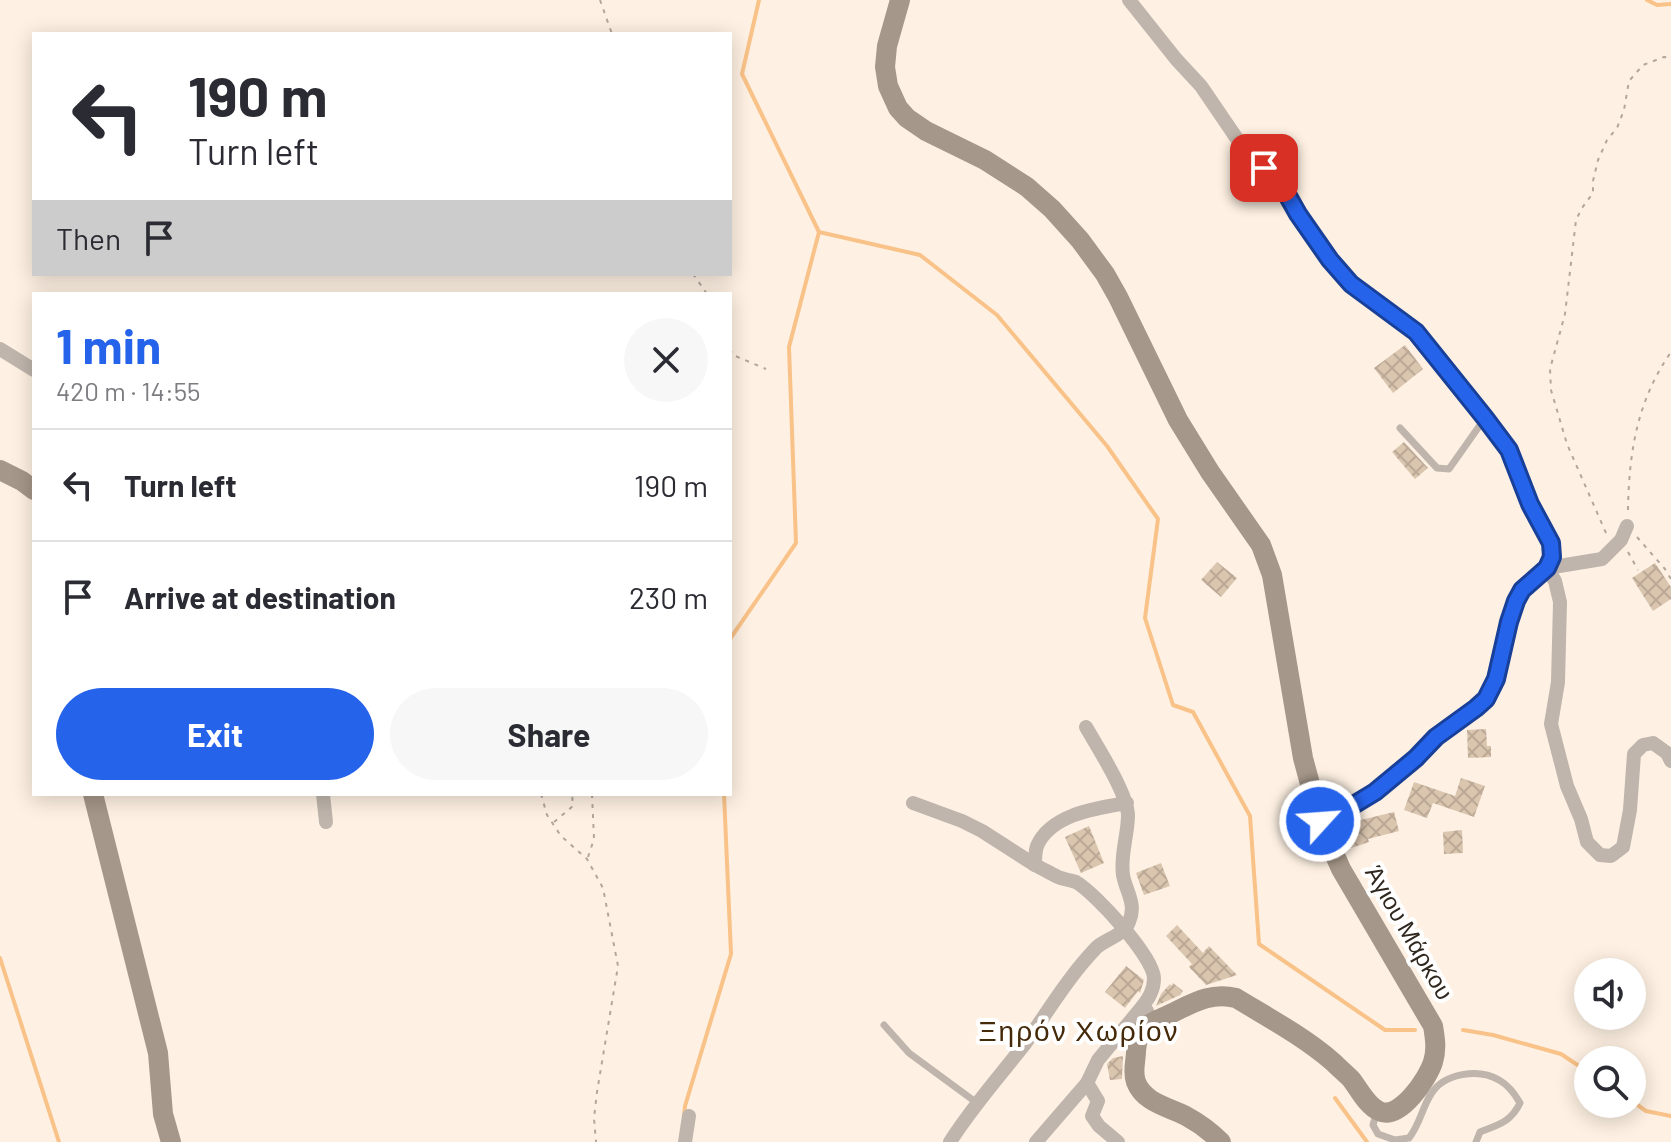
<!DOCTYPE html>
<html lang="en">
<head>
<meta charset="utf-8">
<style>
	:root { --surface:#fff; --page:#f7f7f7; --text:#2b2b33; --muted:#7c7c81; --line:#e1e1e2; --accent:#2563eb }
	body { margin:0; font-family:Barlow,sans-serif; background:var(--page); color:var(--text); height:100vh; display:flex; flex-direction:column; font-size:30px; white-space:nowrap }
	* { box-sizing:border-box; margin:0 }
	p { font-size:26px; color:var(--muted) }
	.icon { flex:none; width:44px; height:44px; fill:none; stroke:currentColor; stroke-width:2; stroke-linecap:round; stroke-linejoin:round }
	.map { position:relative; flex:1; overflow:hidden }
	.drawer { position:absolute; left:32px; top:292px; width:700px; height:504px; display:flex; flex-direction:column; background:var(--surface); border-radius:0px; box-shadow:0 4px 20px #0003 }
	.drawer>* { flex:none }
	.hud { position:absolute; left:32px; top:32px; width:700px; height:244px; border-radius:0px; box-shadow:0 4px 20px #0003; background:#fff; color:var(--text); overflow:hidden }
	.fabs { position:absolute; left:1574px; top:958px; display:grid; gap:16px }
	.fabs a { display:grid; place-items:center; width:72px; height:72px; border-radius:50%; background:var(--surface); box-shadow:0 4px 20px #0003; font-size:40px }
	.pin { position:absolute; display:grid; place-items:center; width:68px; height:68px; color:#fff; margin:-34px; border-radius:16px; box-shadow:0 4px 12px #0006 }
	.me { position:absolute; width:88px; margin:-44px; rotate:64deg; stroke-linejoin:round; filter:drop-shadow(0 0 6px #0008) }
	.turn { display:flex; align-items:center; gap:28px; height:168px; padding:0 24px; font-size:36px }
	.turn .icon { width:104px; height:104px; stroke-width:2.5 }
	.turn b { display:block; font-size:56px; line-height:68px }
	.then { display:flex; align-items:center; height:76px; padding:0 24px; background:#0003; gap:16px; font-size:30px }
	.round { display:grid; place-items:center; flex:none; width:84px; height:84px; border-radius:42px; background:var(--page) }
	.overview { display:flex; align-items:center; justify-content:space-between; height:136px; padding:0 24px }
	h1 { font-size:48px; font-weight:700; line-height:60px; color:var(--accent) }
	.primary-button { display:flex; gap:16px; margin-top:auto; padding:16px 24px }
	.primary-button a { flex:1; height:92px; border-radius:48px; background:var(--accent); color:#fff; font-size:32px; font-weight:700; line-height:92px; text-align:center }
	.primary-button a+a { background:var(--page); color:var(--text) }
	ul { padding:0; list-style:none }
	li { display:flex; align-items:center; gap:24px; height:112px; padding:0 24px; border-top:2px solid var(--line) }
	li div { flex:1 }
	li b { display:block; font-size:30px }
	li em { font-style:normal }
	.map>svg:first-child { display:block }
	.lines { fill:none; stroke-linecap:round; stroke-linejoin:round }
	.stream { stroke:#f9c288; stroke-width:4 }
	.building { fill:url(#building-cross-hatch) }
	.path { stroke:#b2a79b; stroke-width:2; stroke-dasharray:4 6; stroke-linecap:butt }
	.lane { stroke:#bfb5ac; stroke-width:7 }
	.street { stroke:#bfb5ac; stroke-width:14 }
	.secondary { stroke:#a59789; stroke-width:20 }
	.route-casing { stroke:#184099; stroke-width:20 }
	.route { stroke:#2563eb; stroke-width:14 }
	.labels { text-anchor:middle; stroke-width:8; stroke-linejoin:round; paint-order:stroke }
	.street-label { font-size:24px; fill:#30281f; stroke:#fff }
	.quarter-label { font-size:28px; letter-spacing:2px; fill:#452a0a; stroke:#fff }
</style>
</head>
<body>
<div class="map">
<svg width="1671" height="1142" viewBox="0 0 1671 1142">
	<defs>
		<pattern id="building-cross-hatch" width="8" height="8" patternUnits="userSpaceOnUse" patternTransform="scale(2)"><rect width="8" height="8" fill="#dac5af"/><path d="M0 0l8 8M0 8l8-8" fill="none" stroke="#bba996"/></pattern>
	</defs>
	<rect width="100%" height="100%" fill="#fef1e3"/>
	<g class="lines">
		<g class="stream">
			<path d="M1647,0l10,5 14,-1"/>
			<path d="M819,232l101,23 77,60 110,131 51,73 -13,99 28,87 20,7 57,104 9,128 126,86h30"/>
			<path d="M730,639l66,-96 -7,-196 30,-115 -77,-158 17,-74"/>
			<path d="M0,958l59,184"/>
			<path d="M1463,1030l30,5 68,19 27,18"/>
			<path d="M1335,1098l32,44"/>
			<path d="M1632,1101l14,10 25,5"/>
			<path d="M684,1116l1,-10 46,-152 -7,-160"/>
		</g>
	</g>
	<g class="building">
		<path d="M1405,345l18,24 -30,24 -19,-25z"/>
		<path d="M1404,442l24,26 -13,11 -23,-27z"/>
		<path d="M1217,562l20,16 -16,19 -20,-17z"/>
		<path d="M1655,563l16,24v12l-18,12 -21,-33z"/>
		<path d="M1486,729l1,17h4v11l-23,1 -1,-28z"/>
		<path d="M1461,778l24,8 -11,31 -41,-14 -6,15 -23,-8 10,-28 41,14z"/>
		<path d="M1394,812l5,19 -31,8 1,3 -18,6 -7,-24z"/>
		<path d="M1089,826l15,37 -23,10 -16,-36z"/>
		<path d="M1462,830l1,23 -19,1 -1,-22z"/>
		<path d="M1161,863l9,23 -26,9 -8,-22z"/>
		<path d="M1177,925l26,28 6,-7 28,29 -31,10 -17,-18 3,-3 -26,-28z"/>
		<path d="M1126,966l18,14 -4,13 -2,-2 -13,17 -20,-16z"/>
		<path d="M1173,983l10,8 -3,4 -24,11 5,-12 9,-10 1,2z"/>
		<path d="M1123,1056l-1,23 -12,1 -3,-16 6,-6z"/>
	</g>
	<g class="lines">
		<g class="path">
			<path d="M600,0l12,34"/>
			<path d="M693,274l14,20"/>
			<path d="M730,349l3,6 33,14"/>
			<path d="M1628,510c1,-58 9,-109 43,-158"/>
			<path d="M1606,533l-39,-89 -16,-54 -1,-21 15,-55 11,-94 6,-12 11,-15v-12l5,-21 9,-20 10,-12 7,-18 5,-29 14,-16 21,-8 7,1"/>
			<path d="M1637,537l28,32 6,10"/>
			<path d="M1628,552l10,18"/>
			<path d="M541,794l6,21 14,21 26,23 16,29 15,78 -21,126 -3,26 2,24"/>
			<path d="M554,822l19,-16 -1,-12"/>
			<path d="M588,857l6,-18 -2,-45"/>
		</g>
		<g class="lane">
			<path d="M1400,428l37,40 12,1 36,-51"/>
			<path d="M884,1025l25,28 68,50"/>
			<path d="M1377,1111l-4,14 5,9 17,6 14,-2c11,-14 13,-30 22,-44 13,-21 48,-26 68,-14 9,5 16,14 21,23 -9,19 -22,22 -40,29l-4,10"/>
		</g>
		<g class="street">
			<path d="M1129,0l47,59 25,27 47,69 32,27 18,32 32,46 21,24 65,48 93,118 21,54 21,39 1,14 -5,11 8,13 5,21 -2,80 -7,42 16,62 14,33 6,23 13,13 11,1 12,-9 7,-37 4,-56 9,-9 10,-2 14,10 4,8"/>
			<path d="M0,349l34,21"/>
			<path d="M323,794l3,28"/>
			<path d="M913,803l49,18 20,10 53,34"/>
			<path d="M1127,803c-30,5 -76,11 -90,43 -2,6 -2,13 -2,19 8,4 15,8 23,12 5,2 12,3 18,5 19,11 77,74 78,96 0,12 -5,20 -12,29"/>
			<path d="M1320,821l22,-9 33,-20 41,-34 20,-21 40,-29 10,-9 10,-20 13,-57 7,-21 6,-11 25,-22 55,-9 19,-19 6,-14"/>
			<path d="M1087,1083l11,18 -6,15 7,10 19,16"/>
			<path d="M685,1142l4,-26"/>
			<path d="M950,1142c22,-35 49,-65 74,-97 19,-26 36,-55 57,-80 5,-6 10,-12 16,-18 11,-9 27,-12 32,-25 8,-18 -3,-30 -6,-47 -3,-20 5,-40 5,-60 -1,-22 -30,-67 -42,-88"/>
			<path d="M1036,1142l51,-59 11,-23 44,-53 5,4"/>
		</g>
		<g class="secondary">
			<path d="M900,0l-13,46 -2,21 3,19 10,22 9,10 19,13 59,29 42,27 25,22 28,31 25,34 13,23 60,123 32,52 51,73 11,30 31,183 17,63 21,48 92,157c2,12 4,23 0,36 -5,16 -33,59 -54,49 -12,-5 -20,-22 -28,-32 -6,-6 -12,-11 -18,-17 -29,-25 -64,-44 -97,-64 -27,-7 -46,7 -70,18 -20,9 -28,12 -30,35 0,11 -4,20 0,31 8,21 33,25 50,34 13,7 25,16 35,26"/>
			<path d="M0,470l22,11 12,9"/>
			<path d="M93,794l65,259 5,61 8,28"/>
		</g>
	</g>
	<g class="lines">
		<g class="route-casing">
			<path id="route" d="M1264,168l16,14 18,32 32,46 21,24 65,48 69,86 24,32 21,54 21,39 1,14 -5,11 -25,22 -6,11 -7,21 -13,57 -10,20 -10,9 -40,29 -20,21 -41,34 -33,20 -22,9"/>
		</g>
		<use href="#route" class="route"/>
	</g>
	<g class="labels">
		<g class="street-label">
			<text transform="translate(1409 933) rotate(60)" y="8">Άγιου Μάρκου</text>
		</g>
		<g class="quarter-label">
			<text x="1079" y="1041">Ξηρόν Χωρίον</text>
		</g>
	</g>
</svg>
<div class="fabs">
<a><svg class="icon" aria-label="sound" viewBox="0 0 24 24"><path d="M4 9h4l5-4v14l-5-4H4zM17 9q2 3 0 6"/></svg></a>
<a><svg class="icon" aria-label="search" viewBox="0 0 24 24"><circle cx="10" cy="10" r="6"/><path d="M15 15l6 6"/></svg></a>
</div>
<div class="pin" style="left:1264px;top:168px;background:#d93025"><svg class="icon" aria-label="arrive" viewBox="0 0 24 24"><path d="M6 21V4h12l-3 4 3 4H6"/></svg></div>
<svg class="me" style="left:1320px;top:821px" viewBox="-20 -20 40 40"><circle r="17" fill="#2563eb" stroke="#fff" stroke-width="3"/><path d="M0-11L8 9 0 5-8 9z" fill="#fff"/></svg>
<div class="hud">
<div class="turn"><svg class="icon" aria-label="left" viewBox="0 0 24 24"><path d="M17 20v-9H6M10 6l-5 5 5 5"/></svg><div><b>190 m</b>Turn left</div></div>
<div class="then">Then<svg class="icon" aria-label="arrive" viewBox="0 0 24 24"><path d="M6 21V4h12l-3 4 3 4H6"/></svg></div>
</div>
<section class="drawer">
<div class="overview"><div><h1>1 min</h1><p>420 m · 14:55</p></div><a class="round"><svg class="icon" aria-label="close" viewBox="0 0 24 24"><path d="M6 6l12 12M18 6L6 18"/></svg></a></div>
<ul>
<li><svg class="icon" aria-label="left" viewBox="0 0 24 24"><path d="M17 20v-9H6M10 6l-5 5 5 5"/></svg><div><b>Turn left</b></div><em>190 m</em></li>
<li><svg class="icon" aria-label="arrive" viewBox="0 0 24 24"><path d="M6 21V4h12l-3 4 3 4H6"/></svg><div><b>Arrive at destination</b></div><em>230 m</em></li>
</ul>
<div class="primary-button"><a>Exit</a><a>Share</a></div>
</section>
</div>
</body>
</html>
